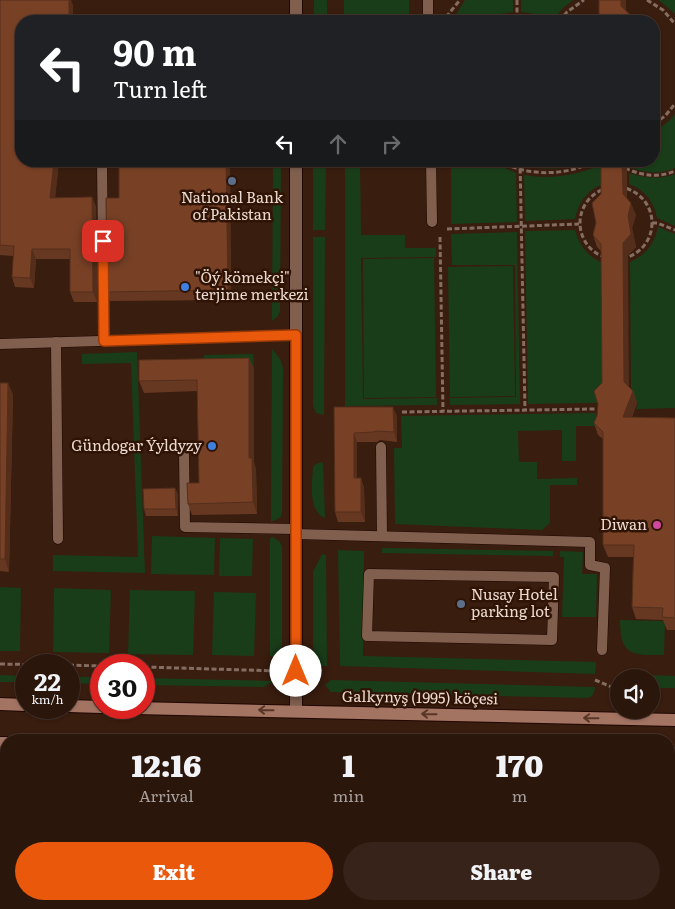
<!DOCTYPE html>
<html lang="en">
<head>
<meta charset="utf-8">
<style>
	:root { --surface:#2b160b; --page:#372319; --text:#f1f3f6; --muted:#a69f9d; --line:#47352c; --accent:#ea580c }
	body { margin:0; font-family:Literata,serif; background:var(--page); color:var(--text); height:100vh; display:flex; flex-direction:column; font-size:19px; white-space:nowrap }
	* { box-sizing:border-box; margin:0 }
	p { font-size:16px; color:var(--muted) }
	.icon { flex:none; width:28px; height:28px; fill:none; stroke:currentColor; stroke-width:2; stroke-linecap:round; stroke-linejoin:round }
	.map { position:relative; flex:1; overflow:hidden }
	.sheet { position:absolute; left:0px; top:734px; width:675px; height:176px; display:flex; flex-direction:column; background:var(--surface); border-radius:20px 20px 0 0; box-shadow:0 1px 4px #0004,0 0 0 1px var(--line) }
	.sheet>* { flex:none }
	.guide { position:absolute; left:15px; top:15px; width:645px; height:152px; border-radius:20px; box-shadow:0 1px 4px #0004,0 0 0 1px var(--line); background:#202124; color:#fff; overflow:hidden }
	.fabs { position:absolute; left:610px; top:669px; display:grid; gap:10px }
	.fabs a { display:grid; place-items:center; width:50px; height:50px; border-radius:50%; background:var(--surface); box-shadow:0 1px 4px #0004,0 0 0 1px var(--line); font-size:25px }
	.speed { position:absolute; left:15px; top:654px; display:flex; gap:10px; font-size:25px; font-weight:700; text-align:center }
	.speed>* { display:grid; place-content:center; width:65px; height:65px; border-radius:50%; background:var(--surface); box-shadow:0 1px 4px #0004,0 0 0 1px var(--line); line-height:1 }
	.speed small { font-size:12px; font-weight:400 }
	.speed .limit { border:8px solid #d22; background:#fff; color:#111 }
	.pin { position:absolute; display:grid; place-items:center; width:42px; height:42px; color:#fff; margin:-21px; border-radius:10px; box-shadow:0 2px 8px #0006 }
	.me { position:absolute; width:55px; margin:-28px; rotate:0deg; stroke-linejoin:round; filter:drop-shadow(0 0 4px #0008) }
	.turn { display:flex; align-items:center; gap:18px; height:105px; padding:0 15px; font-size:22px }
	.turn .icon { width:65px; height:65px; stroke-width:2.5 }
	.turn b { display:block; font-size:35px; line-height:42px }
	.lanes { display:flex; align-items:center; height:48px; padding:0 15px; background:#0003; justify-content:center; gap:25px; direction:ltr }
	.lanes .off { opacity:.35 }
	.eta { display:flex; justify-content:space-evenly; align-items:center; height:85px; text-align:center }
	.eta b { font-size:30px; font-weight:800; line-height:35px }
	.button { display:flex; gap:10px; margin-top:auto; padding:10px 15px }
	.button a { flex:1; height:58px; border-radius:30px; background:var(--accent); color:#fff; font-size:20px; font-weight:800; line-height:58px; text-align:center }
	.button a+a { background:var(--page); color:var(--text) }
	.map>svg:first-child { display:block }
	.green { fill:#1a3d19 }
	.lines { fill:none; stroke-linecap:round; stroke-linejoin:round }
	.service-casing { stroke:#1f0600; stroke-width:11 }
	.minor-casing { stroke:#1f0600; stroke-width:14 }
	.secondary-casing { stroke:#1f0600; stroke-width:14 }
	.path { stroke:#856d61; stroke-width:3; stroke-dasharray:5 2.5; stroke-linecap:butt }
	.service { stroke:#805f4f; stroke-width:10 }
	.minor { stroke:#805f4f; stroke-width:12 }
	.secondary { stroke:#a47463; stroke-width:12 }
	.wall { fill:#673821 }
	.shaded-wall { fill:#542e1b }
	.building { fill:#784126; stroke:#542e1b }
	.oneway { stroke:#583627 }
	.route-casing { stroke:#983908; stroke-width:12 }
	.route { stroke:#ea580c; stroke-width:9 }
	.service-dot { fill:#5c6f8a; stroke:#2f1406; stroke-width:2 }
	.shop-dot { fill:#3f7fe0; stroke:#2f1406; stroke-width:2 }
	.hotel-dot { fill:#d1479c; stroke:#2f1406; stroke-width:2 }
	.labels { text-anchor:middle; stroke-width:5; stroke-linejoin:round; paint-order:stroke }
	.poi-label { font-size:15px; fill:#ecd9d0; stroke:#2f1406; text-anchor:start }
	.street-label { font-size:15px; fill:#ecd9d0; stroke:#2f1406 }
</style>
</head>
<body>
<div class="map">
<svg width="675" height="909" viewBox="0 0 675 909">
	<rect width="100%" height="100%" fill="#391d0f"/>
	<g class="green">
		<rect x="314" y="0" width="13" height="21"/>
		<path d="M344,0h65v20l-65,1z"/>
		<path d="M465,0h48v12l-12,2 -12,7h-37z"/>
		<path d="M521,0h52l-10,8 -11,13 -17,-7 -14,-2z"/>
		<path d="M659,0h16v14z"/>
		<path d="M675,114v54c-16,7 -30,5 -46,-1v-6h25v-29l15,-11z"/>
		<path d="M273,161h8l-1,150 -2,5 -6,5z"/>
		<path d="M313,161h13l-1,69h-12z"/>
		<path d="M345,161h15l1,74h44v13h31v9l-75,1 2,141 74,-1v7l-92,1z"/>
		<path d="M451,161h39l26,12 1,49 -66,2z"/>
		<path d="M524,161h62c-18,9 -42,9 -62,5z"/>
		<path d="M603,164v20c-17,7 -24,18 -28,35l-50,2 -1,-46c28,5 53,0 79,-11z"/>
		<path d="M629,173c16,5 30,7 46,1v52l-18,-8c-3,-16 -12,-28 -28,-34z"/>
		<path d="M658,227l17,7v174l-39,1 2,-6 -7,-7 -1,-134c16,-7 24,-18 28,-35z"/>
		<path d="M575,230c4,15 13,27 28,33v133l-7,7 -68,1 -3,-173z"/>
		<path d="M517,232l3,172 -70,1v-7l66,-1 -1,-132h-63l-1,-31z"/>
		<path d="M313,237h12l-1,178 -8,-2 -3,-7z"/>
		<path d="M434,258l2,139 -72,1 -1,-139z"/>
		<path d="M513,266l2,130 -65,1 -2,-130z"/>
		<path d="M272,349l8,10 3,9 -1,143 -1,6 -10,5z"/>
		<path d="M137,352l8,221 -92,-2v-16l85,2 -7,-194 -49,1v-10z"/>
		<path d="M253,354l1,14 -50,1v-14z"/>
		<path d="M596,413v13h-20v35h-14v-31l-44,1 1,31h18v17l40,-1v7h-27v38l-8,7 -147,-6 -1,-76h8l-1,-32z"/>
		<path d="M323,462l2,56c-17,-6 -13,-36 -12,-51l3,-3z"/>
		<path d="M152,536l63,2 -1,37 -63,-1z"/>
		<path d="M273,537l7,5 2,5v110l-12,-1v-118z"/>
		<path d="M220,538l33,1 -1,37h-33z"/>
		<path d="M382,548l171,3v5l-171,-3z"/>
		<path d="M338,550l26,1 -1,105 233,6 -1,12 -255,-8z"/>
		<path d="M560,551l23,1 -1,22h15l-1,43h-34l2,-60h-4z"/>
		<path d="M322,554l4,1 1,111h-14v-94z"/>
		<path d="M0,587l21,1 -1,63h-20z"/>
		<path d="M54,588l57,2 -2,63 -56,-1z"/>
		<path d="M130,590l65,1 -2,64 -65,-1z"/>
		<path d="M214,592l42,1 -2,63 -42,-1z"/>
		<path d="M620,620l45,1 -1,34c-31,0 -44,2 -44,-35z"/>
		<path d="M0,675l26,1v6h-26z"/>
		<path d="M648,675l27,1v12h-24v-10l-12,-1z"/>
		<path d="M69,677h32v7l-32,-1z"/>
		<path d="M144,678l129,3 -9,6 -120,-2z"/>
		<path d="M331,680l264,7c0,6 -3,10 -8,11l-256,-6 -6,-7z"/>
		<rect x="0" y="781" width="6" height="44"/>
		<path d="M669,799h6v44l-6,-1z"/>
	</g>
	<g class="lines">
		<g class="service-casing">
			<g id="service">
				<path d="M428,0v21"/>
				<path d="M102,161l2,180"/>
				<path d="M431,161l1,61"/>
				<path d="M56,342l2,197"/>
				<path d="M0,344l296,-9"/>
				<path d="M381,447l1,89"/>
				<path d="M184,452l1,75 111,2"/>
				<path d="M296,534l294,8v23l15,3 -3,82"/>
				<path d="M369,574l185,3 -2,63 -185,-4z"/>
				<path d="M107,909v-5"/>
			</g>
		</g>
		<g class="minor-casing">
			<g id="minor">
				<path d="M296,0v21"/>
				<path d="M296,161v550"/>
			</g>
		</g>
		<g class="secondary-casing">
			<g id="secondary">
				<path d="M0,704l26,1"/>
				<path d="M69,706l32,1"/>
				<path d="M135,708l540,12"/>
				<path d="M0,743h6"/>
				<path d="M669,759h6"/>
			</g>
		</g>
		<g class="path">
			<path d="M517,0v16"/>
			<path d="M647,0l16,10 12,14"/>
			<path d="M446,17l14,-17"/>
			<path d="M559,21l8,-9 17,-12"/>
			<path d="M654,124l11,-8 10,-12"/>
			<path d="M498,161c32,16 67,15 98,0"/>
			<path d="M520,161l5,249"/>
			<path d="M625,168c17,8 33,10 50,3"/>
			<circle cx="616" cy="223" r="36"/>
			<path d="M652,223h5l18,7"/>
			<path d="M447,229l132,-5"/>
			<path d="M440,237l3,174"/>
			<path d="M402,412l193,-3"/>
			<path d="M0,664l55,1"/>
			<path d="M69,665l32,1"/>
			<path d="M144,667l135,4"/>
			<path d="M595,680l24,10"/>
			<path d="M0,836h6"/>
			<path d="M669,854h6"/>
		</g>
		<use href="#service" class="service"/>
		<use href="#minor" class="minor"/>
		<use href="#secondary" class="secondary"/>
	</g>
	<g class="wall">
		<path d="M0,0l73,5v16h-52v140h38l-4,37 37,-1 4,10 1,95h-23l-4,-10v-33h-34l-2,29 -19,-1 -3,-10 1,-21 -13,-1z"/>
		<path d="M119,161h111l1,139 -121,1 -3,-9 12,-94z"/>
		<path d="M601,194l26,4 9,17 -4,13 4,19 -8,8v131l5,5 4,12 -5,14 43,1v212h-8l-4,-10 -27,-1 -4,-12 1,-50h-25l-5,-12v-106l-5,-4 -4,-12 3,-7 5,-33 -1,-132 -4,-4 -4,-12 3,-12z"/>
		<path d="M249,358l5,11v94l2,6 1,45 -65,1 -4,-11 11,-21 -2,-92 -53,2 -5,-12z"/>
		<path d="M0,383h8l5,12 -4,177 -9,-1z"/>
		<path d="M334,407l63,9v26l-17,-2 -3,2h-20v36h4l3,10 1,34h-27l-3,-10z"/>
		<path d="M175,488l3,7v21h-32l-2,-7z"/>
		<path d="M6,904h95v5h-101z"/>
		<path d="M111,904h558l6,5h-562z"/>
	</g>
	<g class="shaded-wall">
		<path d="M69,0h2l2,5v16h-4z"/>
		<path d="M621,0h5v18l-5,-12z"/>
		<path d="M54,161h5l-5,47 -4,-10z"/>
		<path d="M226,161h4l1,139 -3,-10z"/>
		<path d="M622,161h5v45l-4,-12z"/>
		<path d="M92,197l4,10 1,95 -4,-10z"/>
		<path d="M631,203l5,12 -4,13 4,19 -8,8 1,139 -5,-12 -1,-139 5,-27z"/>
		<path d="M32,249l4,10 -2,29 -4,-10z"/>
		<path d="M249,358l5,11v94l2,6 1,45 -4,-12 -4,-44z"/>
		<path d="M8,383l5,12 -4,177 -4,-13z"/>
		<path d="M633,391l4,12 -10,26 -4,-12z"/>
		<path d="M393,407l4,9v26l-3,-10z"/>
		<path d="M354,433l3,9v46l-3,-10z"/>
		<path d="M361,478l3,10 1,34 -4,-10z"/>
		<path d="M175,488l3,7v21l-2,-7z"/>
		<path d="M43,904h3l2,5h-5z"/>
		<path d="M98,904h3v5h-1z"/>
	</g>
	<g class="building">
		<path d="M0,0h69v21h-48v140h33l-4,37 42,-1 1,95h-23v-43h-38l-2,29 -18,-1 2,-31 -14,-1z"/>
		<path d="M599,0h22v6l16,15h-55l4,-4 13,-1z"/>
		<path d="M119,161h107l2,129 -121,2 -1,-94h13z"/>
		<path d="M601,161h21l1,33 8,9 -3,13 3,18 -8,9 1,139 9,9 -10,26 52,1v200l-13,-1 1,-9 -31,-1 2,-62h-31v-113l-9,-9 3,-7 1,-12 -4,-13 8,-8 -1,-139 -8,-9 3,-12 -4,-20 9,-9z"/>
		<path d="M249,358v100h3l1,44 -65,2 -1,-21h12l-2,-103 -58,1v-21z"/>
		<path d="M0,383h8l-3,176h-5z"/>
		<path d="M334,407h59l1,25 -17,-1 -4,1 -19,1v45h7v34h-26z"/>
		<path d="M175,488l1,21h-32l-1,-20z"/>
		<path d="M0,850h6v54h37v5h-43z"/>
		<path d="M669,869h6v40h-510v-5h504z"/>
	</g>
	<defs><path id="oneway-shaft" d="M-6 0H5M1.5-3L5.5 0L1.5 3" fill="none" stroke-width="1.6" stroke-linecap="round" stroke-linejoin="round" transform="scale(1.25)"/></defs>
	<g class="oneway">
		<use href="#oneway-shaft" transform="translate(266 710) rotate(-179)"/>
		<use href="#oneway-shaft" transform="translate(429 714) rotate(-179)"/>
		<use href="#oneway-shaft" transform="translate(591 718) rotate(-179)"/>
	</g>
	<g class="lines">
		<g class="route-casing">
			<path id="route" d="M103,241l1,100 192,-6v336"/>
		</g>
		<use href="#route" class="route"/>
	</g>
	<g class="service-dot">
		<circle cx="232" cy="181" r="5"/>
		<circle cx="461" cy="604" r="5"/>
	</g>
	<g class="shop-dot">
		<circle cx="185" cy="287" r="5"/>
		<circle cx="212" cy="446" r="5"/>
	</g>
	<circle class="hotel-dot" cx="657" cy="525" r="5"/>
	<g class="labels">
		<g class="poi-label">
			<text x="232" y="203" text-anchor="middle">National Bank<tspan x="232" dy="17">of Pakistan</tspan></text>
			<text x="195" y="283">"Öý kömekçi"<tspan x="195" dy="17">terjime merkezi</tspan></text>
			<text x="202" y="451" text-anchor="end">Gündogar Ýyldyzy</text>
			<text x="647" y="530" text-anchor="end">Diwan</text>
			<text x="471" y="600">Nusay Hotel<tspan x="471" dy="17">parking lot</tspan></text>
		</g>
		<g class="street-label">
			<text transform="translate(420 698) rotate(1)" y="5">Galkynyş (1995) köçesi</text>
		</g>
	</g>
</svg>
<div class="fabs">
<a><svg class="icon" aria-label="sound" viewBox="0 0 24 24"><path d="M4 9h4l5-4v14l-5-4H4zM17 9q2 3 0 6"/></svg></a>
</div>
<div class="speed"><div>22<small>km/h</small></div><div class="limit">30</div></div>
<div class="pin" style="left:103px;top:241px;background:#d93025"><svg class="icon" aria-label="arrive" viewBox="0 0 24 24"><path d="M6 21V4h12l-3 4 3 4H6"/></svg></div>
<svg class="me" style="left:296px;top:671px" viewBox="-20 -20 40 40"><circle r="19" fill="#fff"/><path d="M0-13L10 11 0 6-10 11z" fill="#ea580c"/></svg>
<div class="guide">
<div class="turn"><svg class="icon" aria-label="left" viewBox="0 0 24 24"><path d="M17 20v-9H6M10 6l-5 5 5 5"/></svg><div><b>90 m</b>Turn left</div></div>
<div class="lanes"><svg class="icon" aria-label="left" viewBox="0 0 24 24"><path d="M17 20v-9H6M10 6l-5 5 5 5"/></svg><svg class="icon off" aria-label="ahead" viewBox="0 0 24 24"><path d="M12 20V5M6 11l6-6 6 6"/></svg><svg class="icon off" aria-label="right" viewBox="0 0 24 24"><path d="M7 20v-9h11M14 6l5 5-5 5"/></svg></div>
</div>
<section class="sheet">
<div class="eta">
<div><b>12:16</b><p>Arrival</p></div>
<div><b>1</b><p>min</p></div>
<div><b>170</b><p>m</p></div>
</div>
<div class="button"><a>Exit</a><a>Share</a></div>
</section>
</div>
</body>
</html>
